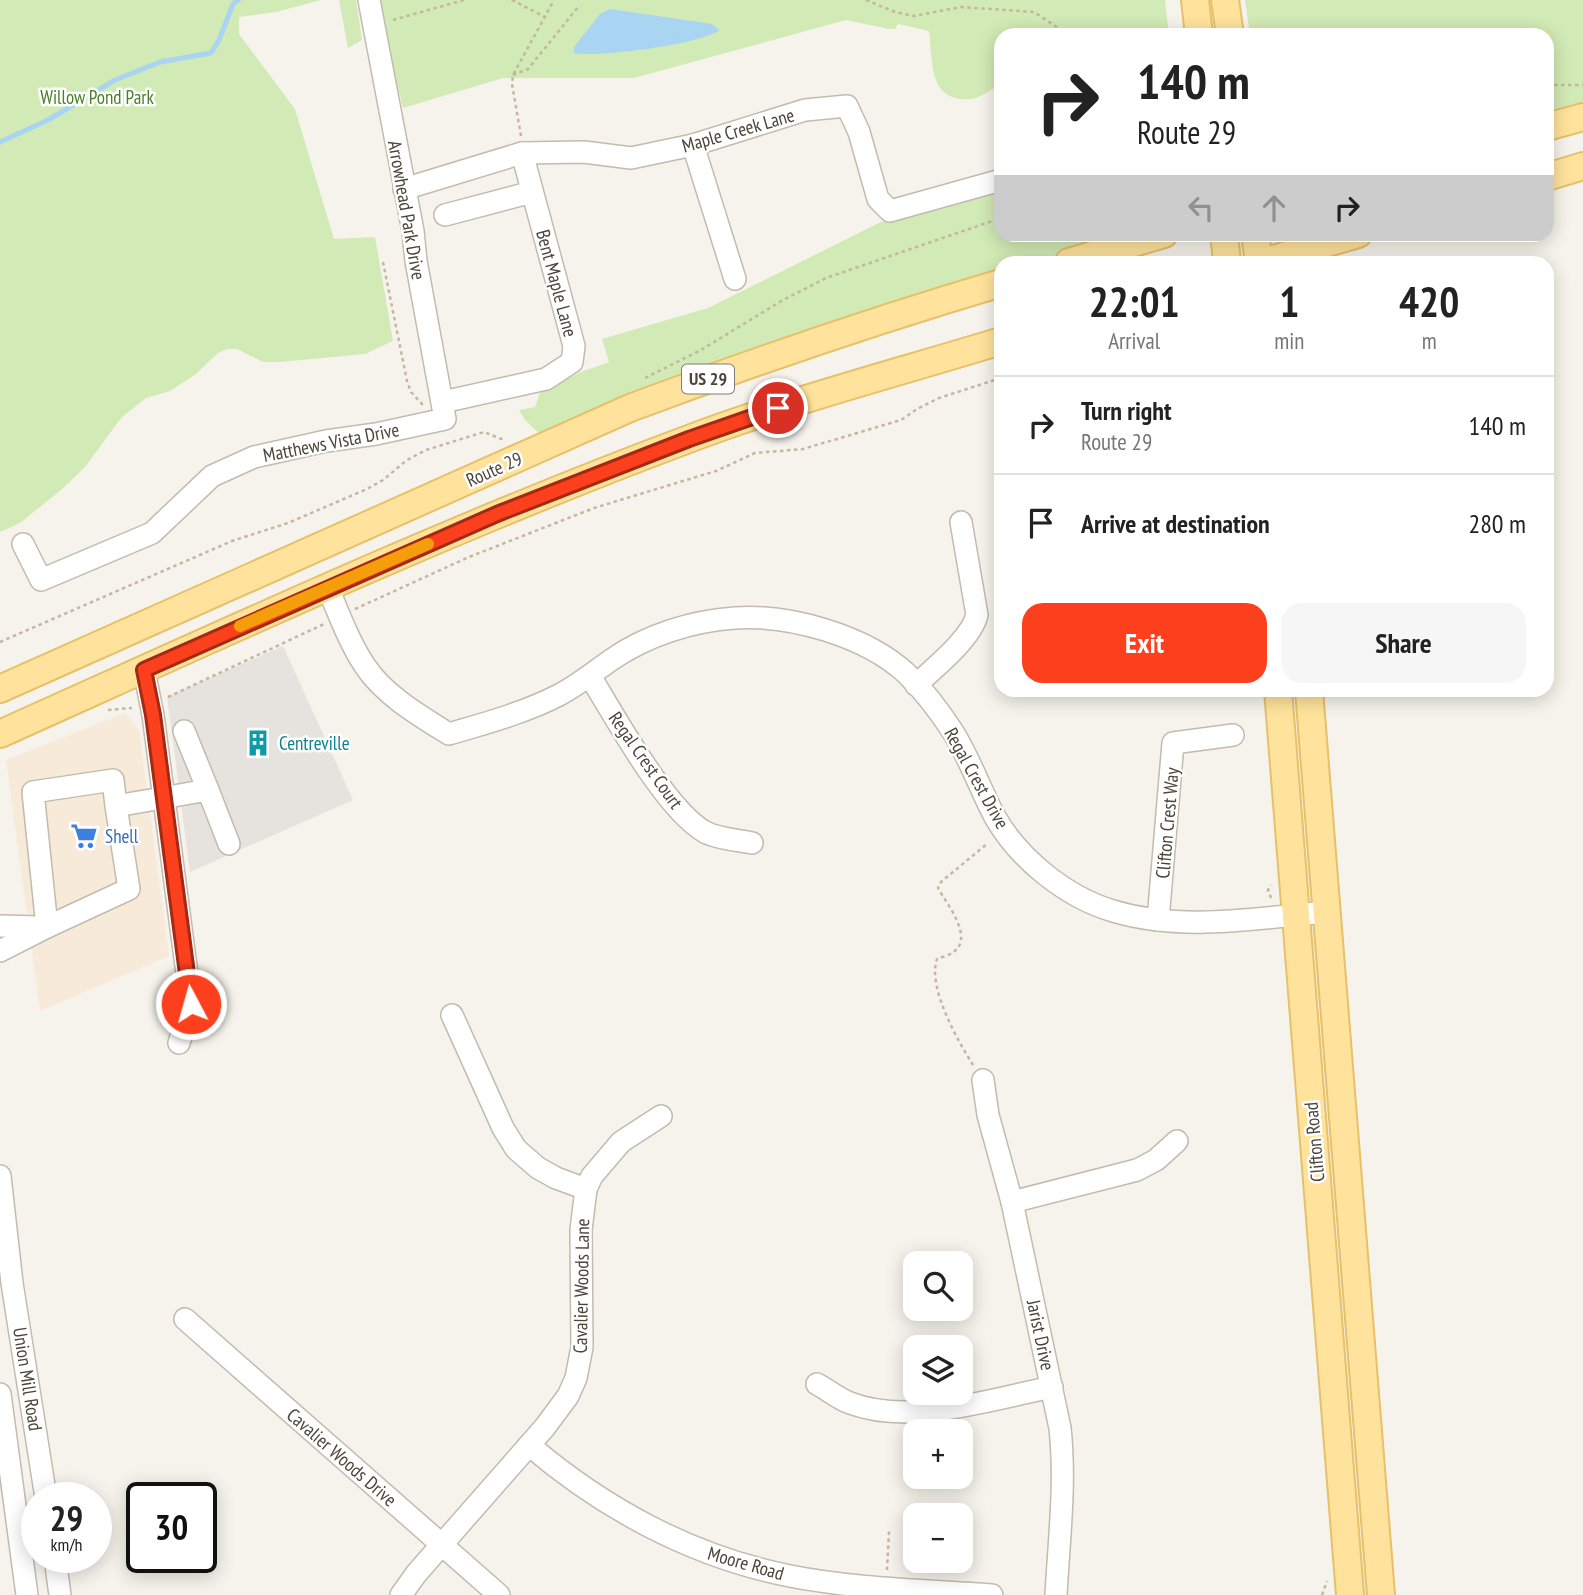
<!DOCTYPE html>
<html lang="en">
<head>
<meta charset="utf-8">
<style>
	:root { --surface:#fff; --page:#f6f6f6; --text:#222; --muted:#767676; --line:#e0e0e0; --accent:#fc3f1d }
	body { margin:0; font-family:"PT Sans Narrow",sans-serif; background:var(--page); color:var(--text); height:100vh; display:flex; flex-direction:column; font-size:26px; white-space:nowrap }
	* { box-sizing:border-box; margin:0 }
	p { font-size:23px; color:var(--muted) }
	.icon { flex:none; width:38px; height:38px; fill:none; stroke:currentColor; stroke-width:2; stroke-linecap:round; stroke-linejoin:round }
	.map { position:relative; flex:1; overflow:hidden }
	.sheet { position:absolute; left:994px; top:256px; width:560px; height:441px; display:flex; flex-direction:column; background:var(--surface); border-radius:21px; box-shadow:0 4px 18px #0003 }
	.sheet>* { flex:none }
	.banner { position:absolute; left:994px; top:28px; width:560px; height:214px; border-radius:21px; box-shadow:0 4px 18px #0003; background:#fff; color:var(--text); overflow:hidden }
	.fabs { position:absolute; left:903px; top:1251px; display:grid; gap:14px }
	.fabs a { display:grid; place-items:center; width:70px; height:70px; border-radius:14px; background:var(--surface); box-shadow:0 4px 18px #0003; font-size:35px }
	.speed { position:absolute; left:21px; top:1482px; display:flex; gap:14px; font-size:35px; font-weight:700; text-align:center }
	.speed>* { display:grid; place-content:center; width:91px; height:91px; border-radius:50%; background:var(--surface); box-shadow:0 4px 18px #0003; line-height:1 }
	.speed small { font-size:18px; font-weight:400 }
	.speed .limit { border:4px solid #111; border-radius:10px; background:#fff; color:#111 }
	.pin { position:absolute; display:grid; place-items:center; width:60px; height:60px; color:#fff; margin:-30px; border:4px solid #fff; border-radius:50%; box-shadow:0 2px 7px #0007 }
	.me { position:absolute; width:77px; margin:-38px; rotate:354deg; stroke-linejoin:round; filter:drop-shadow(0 0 5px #0008) }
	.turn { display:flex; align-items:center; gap:24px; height:147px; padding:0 28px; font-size:32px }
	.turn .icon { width:91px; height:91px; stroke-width:2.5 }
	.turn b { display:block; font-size:49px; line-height:60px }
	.lanes { display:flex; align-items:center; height:66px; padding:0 28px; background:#0003; justify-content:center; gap:35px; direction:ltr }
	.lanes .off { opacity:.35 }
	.eta { display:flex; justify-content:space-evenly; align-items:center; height:119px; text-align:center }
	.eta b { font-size:42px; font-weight:600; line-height:49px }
	.cta { display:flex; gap:14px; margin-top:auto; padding:14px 28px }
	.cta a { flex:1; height:80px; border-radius:21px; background:var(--accent); color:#fff; font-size:28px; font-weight:600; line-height:80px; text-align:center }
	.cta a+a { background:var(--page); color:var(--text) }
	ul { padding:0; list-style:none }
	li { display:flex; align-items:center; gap:21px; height:98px; padding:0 28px; border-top:2px solid var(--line) }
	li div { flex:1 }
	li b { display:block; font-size:26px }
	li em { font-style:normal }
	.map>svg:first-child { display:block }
	.commercial { fill:#f7ead8 }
	.industrial { fill:#e6e2dd }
	.green { fill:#d2eab5 }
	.water { fill:#a9d4f2 }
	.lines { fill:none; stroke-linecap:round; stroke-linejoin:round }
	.stream { stroke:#a9d4f2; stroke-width:5 }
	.minor-casing { stroke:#c2bbae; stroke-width:24 }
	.major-casing { stroke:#e6c16a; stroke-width:30 }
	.path { stroke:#c4b79f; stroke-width:2.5; stroke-dasharray:3.5 3.5; stroke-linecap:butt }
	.minor { stroke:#fff; stroke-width:21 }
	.major { stroke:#ffe39c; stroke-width:26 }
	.route-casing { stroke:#a42913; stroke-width:18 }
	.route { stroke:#fc3f1d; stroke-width:12 }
	.slow { stroke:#f59e0b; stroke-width:12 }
	.labels { text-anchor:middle; stroke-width:5; stroke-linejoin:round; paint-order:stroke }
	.shield { fill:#fff; stroke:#817c74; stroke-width:2 }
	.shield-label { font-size:18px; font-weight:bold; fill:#4b4439 }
	.park-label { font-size:19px; fill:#4a7f2a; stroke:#fff }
	.street-label { font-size:19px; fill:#4b4439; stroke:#fff }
	.culture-label { font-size:19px; fill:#0d838f; stroke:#fff; text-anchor:start }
	.shop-label { font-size:19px; fill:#366cbe; stroke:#fff; text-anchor:start }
</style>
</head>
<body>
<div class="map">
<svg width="1583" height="1595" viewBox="0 0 1583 1595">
	<rect width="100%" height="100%" fill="#f6f3ec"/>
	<path class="commercial" d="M125,713l14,17 30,226 -129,55 -34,-251z"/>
	<path class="industrial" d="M283,646l70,154 -163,72 -23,-175z"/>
	<g class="green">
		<path d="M0,0h321l-45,12 -37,5v17l56,75 39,130 41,-2 18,104 -28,13 -85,8h-17l-26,-13h-10l-9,4 -22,21 -26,17 -24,7 -25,20 -36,49 -24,23 -41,33 -20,9z"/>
		<path d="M339,0h17l6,40 -14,8z"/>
		<path d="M377,0h788l4,35h-168v50c-10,3 -19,13 -30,14 -43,4 -38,-38 -42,-68l-31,-7 -3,5h-6l-43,-9 -212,58h-131l-100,30z"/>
		<path d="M1245,0h338v109l-36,10v-84h-297z"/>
		<path d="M1001,191v43l159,1 -70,27h-89v29l-459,145 -17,-16 -6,-10 16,-3 5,-14 41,-21 28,-10 -7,-23 106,-31 173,-86z"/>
	</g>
	<path class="water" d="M610,9l102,15 7,6c-15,14 -124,28 -145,23v-6l26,-33z"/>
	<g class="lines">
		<path class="stream" d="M0,142l48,-22 67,-40 45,-18 51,-9 8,-13 14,-36 5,-4"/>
		<g class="minor-casing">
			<g id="minor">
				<path d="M693,145l42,134"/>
				<path d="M404,189l118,-36 62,-1 47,6 62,-13 112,-35 42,-4 12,26 19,67 12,12 111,-31"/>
				<path d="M445,215l87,-23"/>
				<path d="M443,402l103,-23 26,-17 2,-16 -52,-193"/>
				<path d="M23,544l18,36 111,-47 60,-57 42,-19 72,-16 50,-7 69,-15 -29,-158 -3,-30 -44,-231"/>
				<path d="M328,588c11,26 21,54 37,78 19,29 55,50 84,68 37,-11 75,-21 110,-39 19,-10 35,-23 52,-35 36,-25 81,-39 124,-42 55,-4 131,18 172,56 17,17 33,38 46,58 17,27 27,57 42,85 24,42 71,80 118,94 70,21 143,7 215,1"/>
				<path d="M144,670l9,45 38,289 -12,39"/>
				<path d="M590,676c25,41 76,134 115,156 13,7 33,8 47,11"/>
				<path d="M916,685c18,-17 55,-46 61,-70l-16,-93"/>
				<path d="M184,731l24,59"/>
				<path d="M116,806l-3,-26 -80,12 14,135 82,-38 -13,-83 92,-16 21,54"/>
				<path d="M1158,920l15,-177 60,-8"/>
				<path d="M0,926l38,1"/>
				<path d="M0,951l47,-24"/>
				<path d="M452,1015l51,113 13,21 22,19 18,10 30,11"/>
				<path d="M983,1080l5,35 24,87 48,226c6,55 -1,111 -4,167"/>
				<path d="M0,1176l12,107 34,215"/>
				<path d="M1012,1202l125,-32 19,-10 21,-19"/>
				<path d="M185,1319l314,276"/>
				<path d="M817,1384c11,6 22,15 33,19 60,23 142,-4 202,-16"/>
				<path d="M0,1394l27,201"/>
				<path d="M529,1445c75,64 164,112 261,131 66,13 135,14 202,19"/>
				<path d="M55,1558l5,37"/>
				<path d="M401,1595l15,-21 129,-147 23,-31 8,-18 6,-31 -1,-117 5,-41 6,-13 29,-34 40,-26"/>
			</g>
		</g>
		<g class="major-casing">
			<g id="major">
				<path d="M1195,0l4,35"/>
				<path d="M1225,0l5,35"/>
				<path d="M1547,127l36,-10"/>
				<path d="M1547,177l36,-11"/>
				<path d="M1224,234l3,28"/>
				<path d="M1255,234l4,28"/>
				<path d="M1069,262l95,-28"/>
				<path d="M1263,262l95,-28"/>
				<path d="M0,689l630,-281c123,-46 246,-88 371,-125"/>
				<path d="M1278,690l72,905"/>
				<path d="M1309,690l72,905"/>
				<path d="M0,734c227,-102 453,-207 686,-294 103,-39 210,-67 315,-99"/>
			</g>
		</g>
		<g class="path">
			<path d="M512,0l33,17"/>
			<path d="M866,0l29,12 19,4 47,-9 73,5 35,23"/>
			<path d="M393,20l71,-20"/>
			<path d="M513,75l15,-6 51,-63"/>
			<path d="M1547,85h36"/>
			<path d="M521,136l-9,-52 1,-9 41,-75"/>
			<path d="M383,262l24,119 4,11 12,13"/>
			<path d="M645,378l56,-28 82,-50 43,-22 175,-60"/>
			<path d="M355,609l114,-52 125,-49 122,-37 39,-18 48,-4 98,-29 16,-11 22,-11 62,-20"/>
			<path d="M0,642l232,-101 56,-18 79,-34 16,-9 24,-20 19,-10 58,-18 20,8"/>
			<path d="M168,697l156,-73"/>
			<path d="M108,710l24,-2"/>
			<path d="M1271,898l-3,-8 3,-5"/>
			<path d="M973,1065c-15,-24 -46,-78 -36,-106 4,-2 11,-3 15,-6 24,-14 -6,-50 -14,-65l3,-6 47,-39"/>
			<path d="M887,1570l2,-39"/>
			<path d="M1322,1595l5,-14"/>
		</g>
		<use href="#minor" class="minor"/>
		<use href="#major" class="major"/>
	</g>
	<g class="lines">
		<g class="route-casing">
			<path id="route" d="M191,1004l-38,-289 -9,-45 353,-156 192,-75 89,-31"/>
		</g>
		<use href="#route" class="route"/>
		<path class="slow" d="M240,626l188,-82"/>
	</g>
	<defs>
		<g id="building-bare" transform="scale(2.1)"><path d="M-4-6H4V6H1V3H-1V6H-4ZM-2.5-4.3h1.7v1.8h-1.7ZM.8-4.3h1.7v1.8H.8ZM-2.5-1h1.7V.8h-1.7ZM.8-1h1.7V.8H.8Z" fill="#0f9aa8" stroke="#fff" stroke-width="2.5" paint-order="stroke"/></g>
		<g id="supermarket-bare" transform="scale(2.1)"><path d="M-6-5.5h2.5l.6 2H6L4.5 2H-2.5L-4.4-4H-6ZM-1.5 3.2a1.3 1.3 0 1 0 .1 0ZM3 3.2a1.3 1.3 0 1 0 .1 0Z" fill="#3f7fe0" stroke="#fff" stroke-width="2.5" paint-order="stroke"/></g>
	</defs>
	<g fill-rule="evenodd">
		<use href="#building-bare" x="258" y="743"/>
		<use href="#supermarket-bare" x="84" y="836"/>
	</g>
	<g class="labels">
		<rect class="shield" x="682" y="364.5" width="52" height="29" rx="5"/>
		<g class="shield-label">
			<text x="708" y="385">US 29</text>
		</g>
		<g class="park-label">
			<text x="97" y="104">Willow Pond Park</text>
		</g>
		<g class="street-label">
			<text transform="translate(738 130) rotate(-16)" y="7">Maple Creek Lane</text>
			<text transform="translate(407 210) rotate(80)" y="7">Arrowhead Park Drive</text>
			<text transform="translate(557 283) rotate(75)" y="7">Bent Maple Lane</text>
			<text transform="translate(331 442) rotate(-11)" y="7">Matthews Vista Drive</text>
			<text transform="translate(494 469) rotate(-24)" y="7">Route 29</text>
			<text transform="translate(646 760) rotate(55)" y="7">Regal Crest Court</text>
			<text transform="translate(977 778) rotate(61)" y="7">Regal Crest Drive</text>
			<text transform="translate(1167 823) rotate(-85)" y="7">Clifton Crest Way</text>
			<text transform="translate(1314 1142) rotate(-95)" y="7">Clifton Road</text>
			<text transform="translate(581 1286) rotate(-89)" y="7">Cavalier Woods Lane</text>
			<text transform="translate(1041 1335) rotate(78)" y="7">Jarist Drive</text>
			<text transform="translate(28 1379) rotate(81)" y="7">Union Mill Road</text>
			<text transform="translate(342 1457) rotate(41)" y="7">Cavalier Woods Drive</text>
			<text transform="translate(746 1563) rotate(16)" y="7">Moore Road</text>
		</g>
		<g class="culture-label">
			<text x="279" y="750">Centreville</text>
		</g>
		<g class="shop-label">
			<text x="105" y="843">Shell</text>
		</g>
	</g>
</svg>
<div class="fabs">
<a><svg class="icon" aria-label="search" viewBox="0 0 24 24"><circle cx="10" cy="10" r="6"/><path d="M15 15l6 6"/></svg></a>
<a><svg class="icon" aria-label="layers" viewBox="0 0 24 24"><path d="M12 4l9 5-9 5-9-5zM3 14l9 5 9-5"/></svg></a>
<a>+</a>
<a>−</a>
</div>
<div class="speed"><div>29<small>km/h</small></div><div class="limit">30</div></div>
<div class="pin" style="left:778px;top:408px;background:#d93025"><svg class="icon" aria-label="arrive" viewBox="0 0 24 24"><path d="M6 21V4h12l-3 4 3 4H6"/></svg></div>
<svg class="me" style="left:191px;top:1004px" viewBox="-20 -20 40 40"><circle r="17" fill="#fc3f1d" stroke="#fff" stroke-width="3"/><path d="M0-11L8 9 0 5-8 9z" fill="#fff"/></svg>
<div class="banner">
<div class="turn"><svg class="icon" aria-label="right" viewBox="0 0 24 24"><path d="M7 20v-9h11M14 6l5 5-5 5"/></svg><div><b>140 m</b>Route 29</div></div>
<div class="lanes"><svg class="icon off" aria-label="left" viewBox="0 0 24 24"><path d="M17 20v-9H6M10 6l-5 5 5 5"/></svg><svg class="icon off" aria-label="ahead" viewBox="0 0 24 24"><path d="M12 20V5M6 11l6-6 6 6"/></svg><svg class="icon" aria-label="right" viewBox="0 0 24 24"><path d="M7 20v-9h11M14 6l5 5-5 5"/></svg></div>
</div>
<section class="sheet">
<div class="eta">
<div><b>22:01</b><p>Arrival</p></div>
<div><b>1</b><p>min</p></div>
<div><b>420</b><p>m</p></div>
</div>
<ul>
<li><svg class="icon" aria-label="right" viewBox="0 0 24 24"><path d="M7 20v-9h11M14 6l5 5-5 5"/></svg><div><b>Turn right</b><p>Route 29</p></div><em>140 m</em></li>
<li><svg class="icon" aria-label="arrive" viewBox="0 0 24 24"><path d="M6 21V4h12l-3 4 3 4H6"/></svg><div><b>Arrive at destination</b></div><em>280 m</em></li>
</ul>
<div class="cta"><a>Exit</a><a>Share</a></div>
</section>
</div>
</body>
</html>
